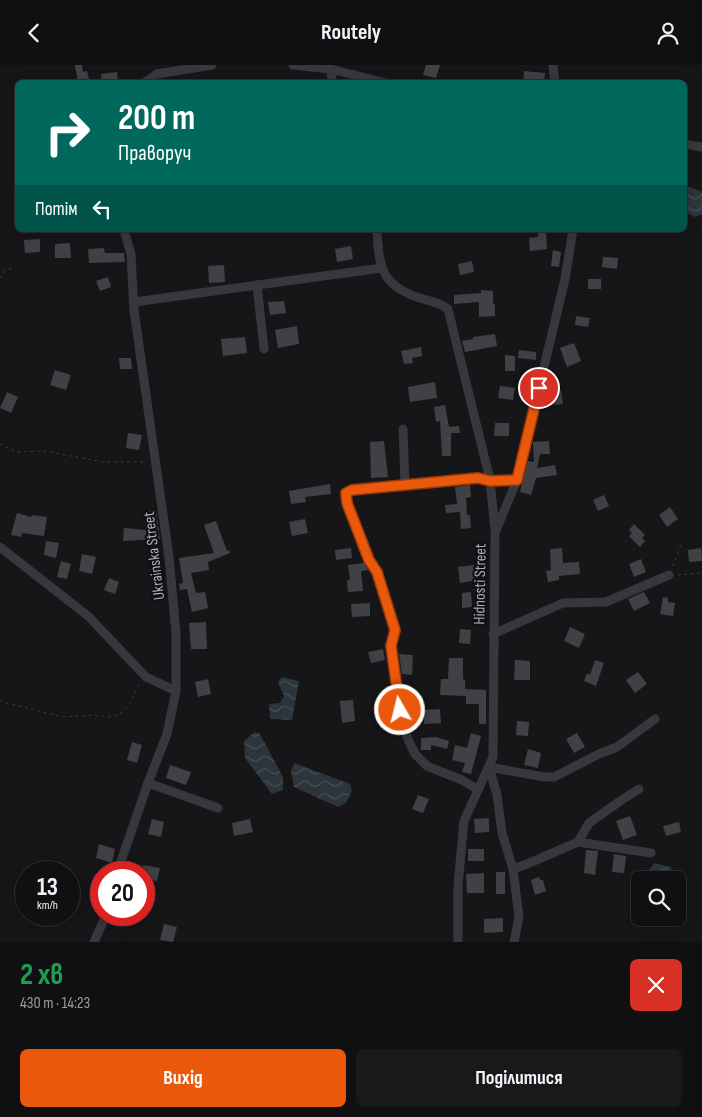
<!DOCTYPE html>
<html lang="uk">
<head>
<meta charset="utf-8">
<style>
	:root { --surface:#101012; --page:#19191b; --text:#f1f3f6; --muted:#9c9d9f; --line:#303032; --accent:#ea580c }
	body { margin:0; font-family:"Sofia Sans Condensed",sans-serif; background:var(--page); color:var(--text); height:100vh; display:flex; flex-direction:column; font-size:19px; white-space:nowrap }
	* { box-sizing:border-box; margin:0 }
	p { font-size:16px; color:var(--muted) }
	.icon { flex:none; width:28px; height:28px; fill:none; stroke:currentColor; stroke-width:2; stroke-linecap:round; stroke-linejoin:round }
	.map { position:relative; height:877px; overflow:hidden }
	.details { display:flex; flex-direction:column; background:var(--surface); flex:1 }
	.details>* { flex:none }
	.guide { position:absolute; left:15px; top:15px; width:672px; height:152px; border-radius:8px; box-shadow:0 2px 12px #0003,0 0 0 1px var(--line); background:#00695c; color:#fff; overflow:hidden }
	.tools { position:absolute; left:631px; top:806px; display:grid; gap:10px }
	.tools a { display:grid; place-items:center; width:55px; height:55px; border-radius:8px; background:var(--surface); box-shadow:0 2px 12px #0003,0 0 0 1px var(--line); font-size:25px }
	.speed { position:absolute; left:15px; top:796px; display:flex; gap:10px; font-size:25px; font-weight:700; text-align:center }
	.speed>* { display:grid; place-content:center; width:65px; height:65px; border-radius:50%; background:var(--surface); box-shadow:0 2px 12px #0003,0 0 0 1px var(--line); line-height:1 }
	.speed small { font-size:12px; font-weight:400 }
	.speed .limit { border:8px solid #d22; background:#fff; color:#111 }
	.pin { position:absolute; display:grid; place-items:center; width:42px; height:42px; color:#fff; margin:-21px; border:2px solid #fff; border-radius:50%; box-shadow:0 1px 5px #0007 }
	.me { position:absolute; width:55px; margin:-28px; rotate:352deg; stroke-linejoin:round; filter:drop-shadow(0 0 4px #0008) }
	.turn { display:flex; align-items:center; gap:18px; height:105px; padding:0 20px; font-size:22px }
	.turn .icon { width:65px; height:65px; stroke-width:2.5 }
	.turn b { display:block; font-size:35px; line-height:42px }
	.then { display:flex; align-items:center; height:48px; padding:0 20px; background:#0003; gap:10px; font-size:19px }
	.round { display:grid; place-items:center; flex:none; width:52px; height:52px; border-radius:8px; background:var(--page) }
	.overview { display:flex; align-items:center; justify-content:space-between; height:85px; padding:0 20px }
	h1 { font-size:30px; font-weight:700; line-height:38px; color:#1e9e55 }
	.button { display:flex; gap:10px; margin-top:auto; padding:10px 20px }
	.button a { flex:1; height:58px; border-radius:8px; background:var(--accent); color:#fff; font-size:20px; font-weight:700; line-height:58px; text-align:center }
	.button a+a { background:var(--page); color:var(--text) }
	header { display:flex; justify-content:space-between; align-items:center; height:65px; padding:0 20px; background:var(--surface); font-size:22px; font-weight:700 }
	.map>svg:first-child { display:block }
	.water { fill:url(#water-waves) }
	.building { fill:#404145 }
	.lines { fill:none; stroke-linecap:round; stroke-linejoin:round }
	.path { stroke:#3d3f44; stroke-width:1; stroke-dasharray:2.5 4; stroke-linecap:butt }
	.minor { stroke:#37383d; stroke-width:9 }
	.route-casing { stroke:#983908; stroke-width:12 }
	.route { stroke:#ea580c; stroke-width:9 }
	.labels { text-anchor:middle; stroke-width:4.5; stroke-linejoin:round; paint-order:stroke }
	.street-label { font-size:16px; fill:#a8adb8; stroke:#111113 }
</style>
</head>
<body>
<header><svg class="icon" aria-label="back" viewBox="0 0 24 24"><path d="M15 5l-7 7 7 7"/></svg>Routely<svg class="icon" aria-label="person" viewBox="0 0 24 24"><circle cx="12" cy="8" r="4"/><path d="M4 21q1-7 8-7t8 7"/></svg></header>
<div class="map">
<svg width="702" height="877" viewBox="0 0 702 877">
	<defs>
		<pattern id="water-waves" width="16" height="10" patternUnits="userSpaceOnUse" patternTransform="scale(1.25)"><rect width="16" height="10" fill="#2c353c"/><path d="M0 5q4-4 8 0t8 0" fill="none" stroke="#485056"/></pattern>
	</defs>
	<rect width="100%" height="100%" fill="#161618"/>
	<g class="water">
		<path d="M685,120l17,7v22l-7,3 -10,-5z"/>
		<path d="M282,612l17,4 -7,39 -22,-1 -1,-15 11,-1 4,-7 -6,-14z"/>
		<path d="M255,667l5,2 23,43v13l-11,4 -27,-36 -1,-17z"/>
		<path d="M294,698l56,21 2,7 -6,12 -8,4 -44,-20 -3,-16z"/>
		<path d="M654,798l17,4 2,8 -7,2 -15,-3 -2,-4z"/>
	</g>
	<g class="building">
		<path d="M75,0h7l1,7 4,-1 3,12h-12z"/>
		<path d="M426,0h14l-4,13 -13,-3z"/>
		<path d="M524,6l21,2 -1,10h-21z"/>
		<path d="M117,7l1,11h-16l-1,-9z"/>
		<path d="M546,166l1,18 -17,2 -1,-13 9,-1v-5z"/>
		<path d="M40,174v13l-15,1 -1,-13z"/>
		<path d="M70,178l1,15h-16v-14z"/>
		<path d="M351,181l2,13 -16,3 -2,-13z"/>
		<path d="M104,183l1,5h19l1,9 -36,1 -1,-14z"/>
		<path d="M553,185l8,2 -2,15 -8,-1z"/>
		<path d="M603,192l15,1 -1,11 -15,-2z"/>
		<path d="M472,196l2,11 -14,3 -2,-11z"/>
		<path d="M224,200l1,17 -16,1 -1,-17z"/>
		<path d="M108,212l3,10 -11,4 -4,-10z"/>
		<rect x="588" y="214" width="13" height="10"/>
		<path d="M481,225l12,1v13h2v12l-16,1v-15l-25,2v-9l27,-2z"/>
		<path d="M284,236l2,12 -16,2 -2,-13z"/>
		<path d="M576,251l14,2 -2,9 -13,-2z"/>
		<path d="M297,261l2,18 -21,4 -3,-18z"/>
		<path d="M495,269l2,12 -32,6 -3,-11 11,-2v-2z"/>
		<path d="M245,272l2,16 -24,3 -2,-17z"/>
		<path d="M574,278l7,18 -14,6 -7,-19z"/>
		<path d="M421,282l1,9 -10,2 1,5 -9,1 -3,-13z"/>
		<path d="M519,285l17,2v8l-18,-2z"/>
		<path d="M505,290l10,1v15h-10z"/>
		<path d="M119,293h12l1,11h-12z"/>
		<path d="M55,305l16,5 -5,15 -16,-5z"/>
		<path d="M435,317l2,16 -27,4 -2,-15z"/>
		<path d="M500,321l15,2 -2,12 -15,-2z"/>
		<path d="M561,325l2,14 -11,1 -2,-13z"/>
		<path d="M7,327l11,5 -7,16 -11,-5z"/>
		<path d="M445,340l4,22 10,-1 1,7h-9v23h-9l-2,-35 -4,1 -2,-15z"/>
		<path d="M495,358h14v13h-15z"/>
		<path d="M128,368l14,2 -3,15 -13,-2z"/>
		<path d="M384,376l4,36 -17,1 -1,-36z"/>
		<path d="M549,376l1,13h-10l-3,14 18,-3 2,10 -21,3 -5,17 -11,-3 8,-31 6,1 -1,-20z"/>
		<path d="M330,419l1,10 -26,3 1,5 -15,2 -2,-13z"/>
		<path d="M470,420l1,12 -5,1 1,17h3l1,13 -10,1 -1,-17 -14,1 -1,-8 12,-1 -2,-17z"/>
		<path d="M604,430l5,11 -11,5 -5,-11z"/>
		<path d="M670,442l8,12 -11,8 -8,-12z"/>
		<path d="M156,445l4,29 -37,2 1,-13 22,2 -1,-19z"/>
		<path d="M17,448l14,4 1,-2 15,2 -3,19 -22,-3 -1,4 -10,-2z"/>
		<path d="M305,454l3,14 -16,3 -3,-14z"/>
		<path d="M216,456l11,30 2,-1 1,3 -22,9 1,8 -18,3 5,20 9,-1 3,16 -16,4 -5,-23 -7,1 -1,-6 4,-1 -4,-25 35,-5 -10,-28z"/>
		<path d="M634,459l11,11 -3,3 3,3 -5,6 -11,-11 3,-3 -3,-3z"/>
		<path d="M46,476l13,2 -3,15 -12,-3z"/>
		<path d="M351,483l1,10 -16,2 -1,-10z"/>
		<path d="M562,483l1,15 16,-1 1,12 -21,2v4l-11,2 -2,-11 5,-1 -1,-21z"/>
		<path d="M701,483l1,13 -13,1 -1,-12z"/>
		<path d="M82,489l14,3 -4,17 -13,-3z"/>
		<path d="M641,494l5,13 -12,5 -5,-13z"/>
		<path d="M61,496l10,3 -4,15 -10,-2z"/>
		<path d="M364,498l4,7 -7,1 2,20 -15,1 -1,-12h3l-2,-15z"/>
		<path d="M474,500l3,15 -17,3 -2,-16z"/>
		<path d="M109,513l10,4 -4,12 -11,-4z"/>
		<path d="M471,527l1,15 -10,1v-15z"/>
		<path d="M644,527l6,11 -16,8 -6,-12z"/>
		<path d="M663,532l5,1v4l7,1 -2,13 -13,-2z"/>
		<path d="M370,538v13l-18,1 -1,-13z"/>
		<path d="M206,557l1,27h-16l-2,-26z"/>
		<path d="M570,562l15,7 -6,14 -15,-7z"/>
		<path d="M460,564l11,1 -1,14 -11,-1z"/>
		<path d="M383,584l2,11 -14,3 -3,-11z"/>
		<path d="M399,589l14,1 -1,20 -10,-1z"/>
		<path d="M449,593h14v21l2,1v9l21,1v34h-7v-20h-13v-8l-26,-1 1,-16h7z"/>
		<path d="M515,595l15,1v19h-16z"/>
		<path d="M595,595l9,3 -8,23 -12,-5 3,-8 3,2z"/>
		<path d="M638,607l9,12 -12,9 -9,-13z"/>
		<path d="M208,614l3,15 -13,3 -3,-15z"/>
		<path d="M353,635l2,21 -13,2 -2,-22z"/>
		<path d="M440,644l1,14 -17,1 -1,-14z"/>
		<path d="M517,656l12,1 -1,14 -12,-1z"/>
		<path d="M471,668l10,3 -10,38 -9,-2 3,-9 -13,-3 3,-15 12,3z"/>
		<path d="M577,668l8,14 -11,6 -8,-14z"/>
		<path d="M436,672l13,4 -2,8 -16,-4v5h-10v-12z"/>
		<path d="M132,677l10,3 -5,18 -10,-3z"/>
		<path d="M528,684l13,4 -3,15 -14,-3z"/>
		<path d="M170,700l21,7 -5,13 -20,-7z"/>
		<path d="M418,730l11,4 -6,14 -11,-4z"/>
		<path d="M630,751l7,19 -14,5 -7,-19z"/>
		<path d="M489,753v14l-14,1 -1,-14z"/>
		<path d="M152,754l12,3 -3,15 -13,-3z"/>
		<path d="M250,754l3,13 -19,4 -2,-13z"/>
		<path d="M679,757l2,10 -15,4 -3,-10z"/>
		<path d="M99,779l16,5 -3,14 -16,-5z"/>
		<rect x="468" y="784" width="16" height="12"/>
		<path d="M586,785l12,1 -3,24 -11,-2z"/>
		<path d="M614,789l12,2 -2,17 -12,-1z"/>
		<path d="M143,800l17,3 -3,13 -13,-3v-5h-2z"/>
		<rect x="496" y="807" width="9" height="22"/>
		<path d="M484,808v20h-17l-1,-19z"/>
		<path d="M539,812l1,3h3l3,11 -11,4 -4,-15z"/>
		<path d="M503,853v14l-19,1v-14z"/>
		<path d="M164,859l13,3 -4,15 -13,-2z"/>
	</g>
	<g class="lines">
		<g class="path">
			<path d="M0,213l5,-7 8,-3"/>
			<path d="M0,379l17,8 27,-1 59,11h44"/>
			<path d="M673,501l9,-24"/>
			<path d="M678,510l24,-2"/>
			<path d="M0,635l7,3 56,14 32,-2 16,2 10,-4 10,-11 9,-20"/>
		</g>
		<g class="minor">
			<path d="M293,0l37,4 56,14"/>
			<path d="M553,0l2,18"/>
			<path d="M330,4l3,14"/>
			<path d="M144,18l13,-9 55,-9"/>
			<path d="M685,79l17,3"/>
			<path d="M377,165c2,39 5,57 46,69 8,2 18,4 25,10l42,171 5,50"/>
			<path d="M257,220l7,64"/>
			<path d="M134,237l248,-34"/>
			<path d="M403,364l2,56"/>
			<path d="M0,482l88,69 58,61 30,14"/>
			<path d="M493,569l70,-31 43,-1 63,-27"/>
			<path d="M148,718l70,25"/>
			<path d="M477,724l-15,-9 -35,-14 -12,-12 -8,-17 -4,-15 -12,-76 4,-16 -18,-58 -8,-12 -24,-65 3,-4 4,-1 126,-12 12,2h27"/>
			<path d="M578,777l11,-19 34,-24 16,-10"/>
			<path d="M513,804l14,-5 51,-22 73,11"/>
			<path d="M117,808l31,-90 19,-49 9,-43v-58l-7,-76 -35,-247 -3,-56 -7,-24"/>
			<path d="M94,877l12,-27"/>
			<path d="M458,877v-57l6,-64 29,-64 2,-224 22,-53 48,-201 8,-49"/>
			<path d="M514,877l5,-25 -6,-48 -11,-36 -5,-38 -8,-28 55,10h10l45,-23 18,-7 38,-28"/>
		</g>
	</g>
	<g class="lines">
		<g class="route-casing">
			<path id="route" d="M400,645l-9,-64 4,-16 -18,-58 -8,-12 -22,-57 -1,-10 6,-3 126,-12 12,3 27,-1 22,-92"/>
		</g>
		<use href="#route" class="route"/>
	</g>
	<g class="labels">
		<g class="street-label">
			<text transform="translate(153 491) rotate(-97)" y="6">Ukrainska Street</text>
			<text transform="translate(479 519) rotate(-89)" y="6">Hidnosti Street</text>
		</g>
	</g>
</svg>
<div class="tools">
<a><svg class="icon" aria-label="search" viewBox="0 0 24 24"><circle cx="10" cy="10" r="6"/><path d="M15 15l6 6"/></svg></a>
</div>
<div class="speed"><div>13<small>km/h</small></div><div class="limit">20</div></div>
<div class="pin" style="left:539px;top:323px;background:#d93025"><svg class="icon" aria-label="arrive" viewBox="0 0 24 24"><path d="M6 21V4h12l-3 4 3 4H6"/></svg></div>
<svg class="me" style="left:400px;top:645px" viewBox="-20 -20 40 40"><circle r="17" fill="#ea580c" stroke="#fff" stroke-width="3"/><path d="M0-11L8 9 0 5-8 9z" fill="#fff"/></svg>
<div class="guide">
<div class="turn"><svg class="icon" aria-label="right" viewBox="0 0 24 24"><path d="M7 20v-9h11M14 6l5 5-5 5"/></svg><div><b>200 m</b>Праворуч</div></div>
<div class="then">Потім<svg class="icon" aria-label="left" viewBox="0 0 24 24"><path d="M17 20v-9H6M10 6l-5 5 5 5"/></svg></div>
</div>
</div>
<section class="details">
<div class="overview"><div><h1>2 хв</h1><p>430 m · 14:23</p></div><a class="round" style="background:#d93025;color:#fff"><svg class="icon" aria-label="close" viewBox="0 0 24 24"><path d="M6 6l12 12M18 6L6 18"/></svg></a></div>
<div class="button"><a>Вихід</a><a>Поділитися</a></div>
</section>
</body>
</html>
